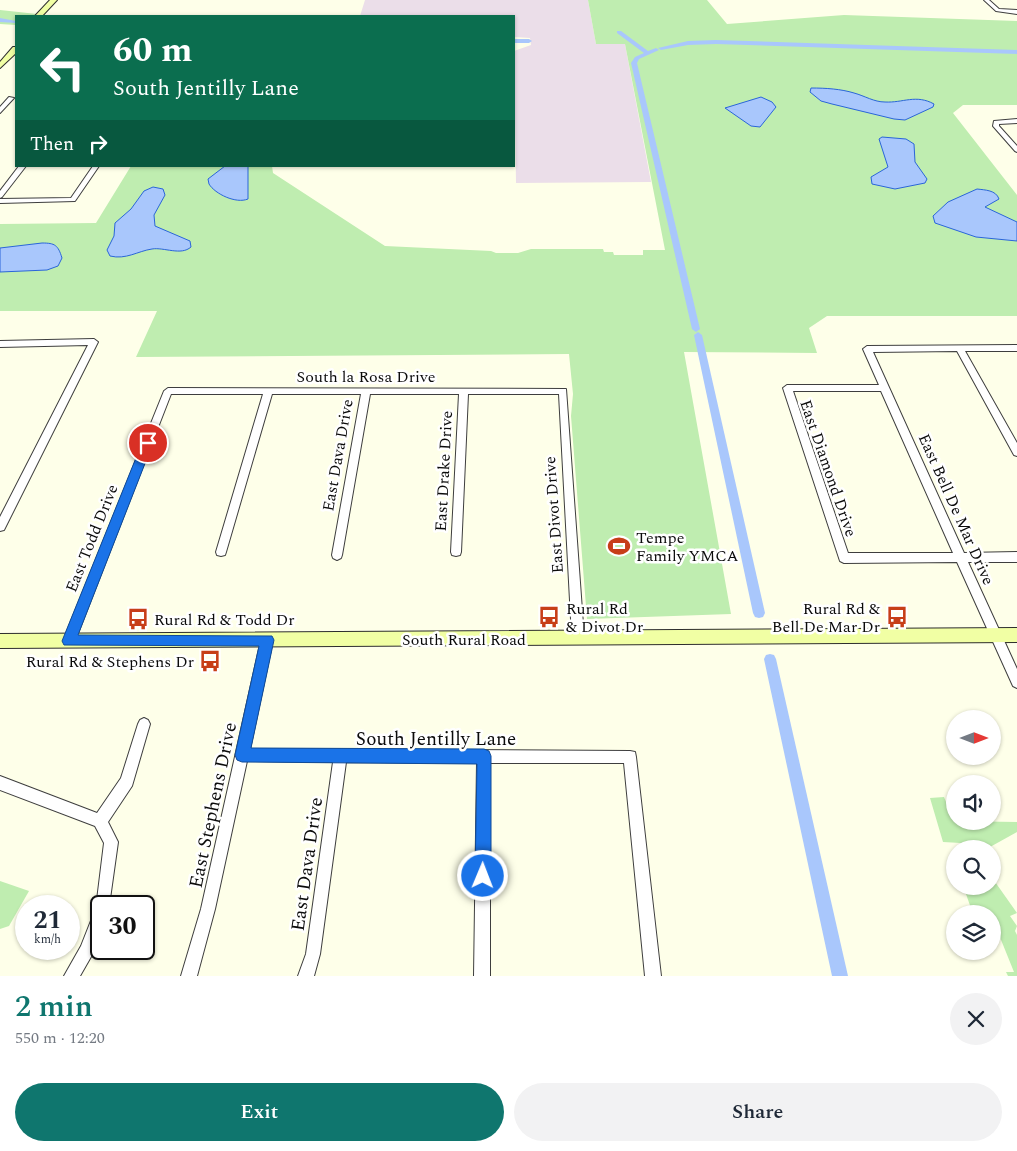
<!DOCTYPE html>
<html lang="en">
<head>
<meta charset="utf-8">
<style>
	:root { --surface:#fff; --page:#f2f2f3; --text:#1f2937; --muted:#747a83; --accent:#0f766e }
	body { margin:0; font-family:Spectral,serif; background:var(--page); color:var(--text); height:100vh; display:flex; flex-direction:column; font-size:19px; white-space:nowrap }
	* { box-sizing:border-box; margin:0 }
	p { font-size:16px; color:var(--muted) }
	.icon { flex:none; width:28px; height:28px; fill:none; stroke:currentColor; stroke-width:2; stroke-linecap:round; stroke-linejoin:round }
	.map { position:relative; height:976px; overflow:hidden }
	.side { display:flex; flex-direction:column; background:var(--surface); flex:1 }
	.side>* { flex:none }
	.hud { position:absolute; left:15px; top:15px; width:500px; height:152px; border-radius:0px; box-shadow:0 1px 4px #0004; background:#0b6e4f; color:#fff; overflow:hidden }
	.needle { width:32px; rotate:90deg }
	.fabs { position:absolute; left:946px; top:710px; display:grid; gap:10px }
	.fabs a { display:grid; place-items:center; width:55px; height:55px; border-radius:50%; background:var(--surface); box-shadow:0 1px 4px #0004; font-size:25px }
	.speed { position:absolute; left:15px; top:895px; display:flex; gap:10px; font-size:25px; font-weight:700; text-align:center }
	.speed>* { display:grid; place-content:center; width:65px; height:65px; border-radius:50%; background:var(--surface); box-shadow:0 1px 4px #0004; line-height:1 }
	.speed small { font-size:12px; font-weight:400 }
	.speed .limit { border:2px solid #111; border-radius:8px; background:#fff; color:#111 }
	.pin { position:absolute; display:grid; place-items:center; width:42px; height:42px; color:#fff; margin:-21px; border:2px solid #fff; border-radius:50%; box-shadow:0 1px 5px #0007 }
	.me { position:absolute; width:55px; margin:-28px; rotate:1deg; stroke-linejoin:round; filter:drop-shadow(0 0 4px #0008) }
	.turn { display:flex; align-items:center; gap:18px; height:105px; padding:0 15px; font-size:22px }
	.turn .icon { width:65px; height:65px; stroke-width:2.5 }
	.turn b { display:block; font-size:35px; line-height:42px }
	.then { display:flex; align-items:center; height:48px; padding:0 15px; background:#0003; gap:10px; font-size:19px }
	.round { display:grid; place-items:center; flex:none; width:52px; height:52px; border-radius:26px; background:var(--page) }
	.overview { display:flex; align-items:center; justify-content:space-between; height:85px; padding:0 15px }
	h1 { font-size:30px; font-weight:600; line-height:38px; color:var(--accent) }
	.action { display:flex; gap:10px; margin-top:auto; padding:10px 15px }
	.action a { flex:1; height:58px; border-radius:30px; background:var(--accent); color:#fff; font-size:20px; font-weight:600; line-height:58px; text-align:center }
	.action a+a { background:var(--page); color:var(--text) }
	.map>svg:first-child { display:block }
	.industrial { fill:#ebdee9 }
	.green { fill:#bfedb0 }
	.water { fill:#a9c7fc; stroke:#2a65d9 }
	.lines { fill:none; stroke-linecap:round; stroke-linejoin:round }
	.canal { fill:#a9c7fc; fill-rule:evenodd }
	.street-casing { stroke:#3e3e3e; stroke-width:2 }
	.secondary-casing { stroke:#2d2d2d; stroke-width:2 }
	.street { fill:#fff; fill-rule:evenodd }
	.secondary { fill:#f1ffa4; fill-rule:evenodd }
	.route { fill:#1a73e8; stroke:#114b97 }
	.labels { text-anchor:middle; stroke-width:5; stroke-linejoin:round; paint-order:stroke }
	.street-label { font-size:16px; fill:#0b0b0b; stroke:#fff }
	.poi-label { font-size:16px; fill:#0b0b0b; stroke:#fff; text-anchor:start }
	.near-street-label { font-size:19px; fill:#0b0b0b; stroke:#fff }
</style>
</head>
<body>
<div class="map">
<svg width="1017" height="976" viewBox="0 0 1017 976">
	<rect width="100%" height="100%" fill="#feffe9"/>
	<path class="industrial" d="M365,0h223l8,44h29l26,138 -135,1 -2,-132 17,-6 -1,-7 -16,-1v-21h-154z"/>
	<g class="green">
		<path d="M588,0h119l20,24 117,-9 173,6v84h-54l-10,8 64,82v121h-190l-18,12 8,25 -133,-1 47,262 -144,5 -16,-203 2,-22 -4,-40 -433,3 21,-46h-157v-87l96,-1 35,-57h141l1,7 112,73 106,5 5,2h22l13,-4h72l1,3h9l1,3h29v-5h22l-40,-206h-29z"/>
		<path d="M0,10l37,4 -3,2h-18v9l-16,-1z"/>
		<path d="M944,797l4,10 7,4v10l62,1v10l-27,15 1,2h-28l-2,-6 -18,-1 -13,-44z"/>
		<path d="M993,879l24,34 -7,3 7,10 -2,5 2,4v41h-9l-2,-4h8l-21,-52 -1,-6h-19l-7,-20 12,-1 -2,-7h16z"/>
		<path d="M0,881l29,10 -20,35 -9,3z"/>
	</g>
	<g class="water">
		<path d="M811,88c15,0 30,1 43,5 11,3 20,9 31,9 18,1 31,-8 49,2l-1,3 -28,13 -11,-1 -62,-15 -11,-3 -11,-9z"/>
		<path d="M761,97l11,5 4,5 -16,20 -9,-1 -26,-18z"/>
		<path d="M882,137l24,2 8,5 1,18 12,17 -2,4 -30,6 -23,-5 -1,-7 17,-10 -9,-28z"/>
		<path d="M225,166h23v33c-12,5 -33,-5 -39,-15l-1,-5z"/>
		<path d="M153,187l10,2 2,6 -11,20 1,11 35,15 1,6c-10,9 -27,0 -39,2 -14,2 -26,11 -42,7l-3,-6 7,-14 1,-13 16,-14 13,-18z"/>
		<path d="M977,189c8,1 19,1 22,10l-14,8 32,15v19l-41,-4 -41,-14 -2,-7 15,-14z"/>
		<path d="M42,243c13,0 16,2 20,15l-4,8 -11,4 -47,2v-24z"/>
	</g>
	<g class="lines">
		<g class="canal">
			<path d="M0,18l16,3v2l-16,-1z"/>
			<path d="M617,31h4l27,20 8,-3 3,2 -20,9 -2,4 63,266 -4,3 -4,-3 -61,-266 4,-6 9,-4 -27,-20z"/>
			<path d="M514,39h15l3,2 -3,2h-15z"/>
			<path d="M716,40l301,10v4l-301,-10 -28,1 -27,5 -3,-2 30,-7z"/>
			<path d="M698,332l4,3 63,278 -2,4 -4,1 -4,-1 -2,-4 -59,-278z"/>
			<path d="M770,654l4,1 2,4 72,317h-16l-68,-317 2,-4z"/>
		</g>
		<g class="street-casing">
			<g id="street">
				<path d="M984,0h5l10,9 18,1v4l-21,-3z"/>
				<path d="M9,97l5,1 -14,15v-6z"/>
				<path d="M1017,119v4l-18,1v2l18,20v6l-2,-1 -22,-25 1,-5z"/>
				<path d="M19,166h7l-24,31 -2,1v-7z"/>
				<path d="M93,166h6l-24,35 -75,2v-4l71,-1z"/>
				<path d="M94,339l4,3 -94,188 -4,1v-14l88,-172 -88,2v-6z"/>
				<path d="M1017,345v6h-52l52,92v13l-3,-1 -57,-104 -84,1 91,201 53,-1v10h-49l49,107v19l-4,-2 -56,-124 -113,1 -4,-2 -57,-173 4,-3h92l-16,-36 4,-3zM793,391h88l72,162h-105z"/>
				<path d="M168,388l398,1 18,249 -2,4 -4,1 -4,-1 -2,-4 -13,-244h-91l-7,158 -1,3 -4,1 -4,-1 -1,-3 8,-158h-89l-28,161 -1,3 -4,2 -4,-2 -1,-3 29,-161h-89l-46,158 -1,3 -4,1 -4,-1 -1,-3 47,-158h-92l-96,247 -2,4 -4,1 -4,-1 -2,-4 101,-250z"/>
				<path d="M267,635l4,1 2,4 -23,109 380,2 5,1 1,5 25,219h-16l-21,-213h-134v213h-16l3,-213 -131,-1 -26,192 -6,22h-16l8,-22 27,-192 -86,-1 -32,148 -18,67h-16l20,-67 60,-269 2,-4z"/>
				<path d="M144,718l4,2 2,4 -18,62 -24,36 10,20 -9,64h-8v25l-9,24 -12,21h-16l17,-30 15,-38 8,-65 -9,-17 -95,-36v-14l97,37 24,-35 17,-54 2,-4z"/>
			</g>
		</g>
		<g class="secondary-casing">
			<g id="secondary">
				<path d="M50,0h7l-15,16h-7z"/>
				<path d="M13,47h3v6l-16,15v-6z"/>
				<path d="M1017,628v14l-1017,6v-14z"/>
			</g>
		</g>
		<use href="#street" class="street"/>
		<use href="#secondary" class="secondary"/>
	</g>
	<path class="route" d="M148,439l5,4 -75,192 194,1 2,4 -23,108 233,1 5,2 2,5v120l-2,6 -6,2 -6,-2 -2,-6 2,-112 -235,-2 -5,-2 -2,-5 24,-109 -195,-1 -2,-4 80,-198z"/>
	<defs>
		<g id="stadium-bare" transform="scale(1.725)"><path d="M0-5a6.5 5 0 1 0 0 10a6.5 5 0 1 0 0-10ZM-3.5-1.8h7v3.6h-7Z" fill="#c73e18" stroke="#fff" stroke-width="2.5" paint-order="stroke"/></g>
		<g id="bus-bare" transform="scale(1.725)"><path d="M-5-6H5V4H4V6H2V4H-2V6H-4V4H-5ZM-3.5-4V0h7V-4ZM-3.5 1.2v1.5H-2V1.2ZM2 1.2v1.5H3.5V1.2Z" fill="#c73e18" stroke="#fff" stroke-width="2.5" paint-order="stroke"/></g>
	</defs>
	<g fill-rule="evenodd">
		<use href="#stadium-bare" x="619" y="546"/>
		<use href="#bus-bare" x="549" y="617"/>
		<use href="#bus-bare" x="897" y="617"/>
		<use href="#bus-bare" x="138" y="619"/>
		<use href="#bus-bare" x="210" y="661"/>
	</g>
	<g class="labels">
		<g class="street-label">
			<text x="366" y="382">South la Rosa Drive</text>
			<text transform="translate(337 455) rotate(-80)" y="6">East Dava Drive</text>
			<text transform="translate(829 468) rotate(71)" y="6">East Diamond Drive</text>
			<text transform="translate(443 471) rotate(-87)" y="6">East Drake Drive</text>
			<text transform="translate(957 509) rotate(66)" y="6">East Bell De Mar Drive</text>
			<text transform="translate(553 515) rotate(-94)" y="6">East Divot Drive</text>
			<text transform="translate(91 538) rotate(-68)" y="6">East Todd Drive</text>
			<text x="464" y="645">South Rural Road</text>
		</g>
		<g class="poi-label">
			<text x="636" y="543">Tempe<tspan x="636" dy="18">Family YMCA</tspan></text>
			<text x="566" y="614">Rural Rd<tspan x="566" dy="18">&amp; Divot Dr</tspan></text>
			<text x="880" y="614" text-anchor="end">Rural Rd &amp;<tspan x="880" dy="18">Bell De Mar Dr</tspan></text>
			<text x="154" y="625">Rural Rd &amp; Todd Dr</text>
			<text x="194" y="667" text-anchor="end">Rural Rd &amp; Stephens Dr</text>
		</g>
		<g class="near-street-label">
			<text x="436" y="745">South Jentilly Lane</text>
			<text transform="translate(212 805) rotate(-78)" y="7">East Stephens Drive</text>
			<text transform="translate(306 864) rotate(-82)" y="7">East Dava Drive</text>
		</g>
	</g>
</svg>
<div class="fabs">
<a><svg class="needle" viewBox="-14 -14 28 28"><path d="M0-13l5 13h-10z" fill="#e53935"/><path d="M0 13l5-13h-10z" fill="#747a83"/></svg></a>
<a><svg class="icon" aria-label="sound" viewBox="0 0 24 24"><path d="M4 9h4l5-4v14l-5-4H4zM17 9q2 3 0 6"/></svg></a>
<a><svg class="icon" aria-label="search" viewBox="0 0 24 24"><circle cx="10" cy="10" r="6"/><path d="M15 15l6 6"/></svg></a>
<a><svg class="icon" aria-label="layers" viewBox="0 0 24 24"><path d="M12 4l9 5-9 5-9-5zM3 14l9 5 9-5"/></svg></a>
</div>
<div class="speed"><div>21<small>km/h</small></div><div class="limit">30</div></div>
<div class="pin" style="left:148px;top:443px;background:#d93025"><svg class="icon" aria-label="arrive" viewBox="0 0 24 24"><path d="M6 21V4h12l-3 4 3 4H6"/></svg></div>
<svg class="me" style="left:483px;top:876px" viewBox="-20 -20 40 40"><circle r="17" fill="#1a73e8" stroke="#fff" stroke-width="3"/><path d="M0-11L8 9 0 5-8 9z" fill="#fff"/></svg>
<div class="hud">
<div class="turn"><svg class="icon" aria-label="left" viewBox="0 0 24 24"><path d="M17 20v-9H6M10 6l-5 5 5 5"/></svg><div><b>60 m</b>South Jentilly Lane</div></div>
<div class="then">Then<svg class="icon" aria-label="right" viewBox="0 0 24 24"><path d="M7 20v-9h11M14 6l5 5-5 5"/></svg></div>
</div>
</div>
<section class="side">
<div class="overview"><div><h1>2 min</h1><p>550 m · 12:20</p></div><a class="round"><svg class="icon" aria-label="close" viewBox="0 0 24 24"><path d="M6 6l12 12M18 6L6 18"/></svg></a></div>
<div class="action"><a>Exit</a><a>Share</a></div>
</section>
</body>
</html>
